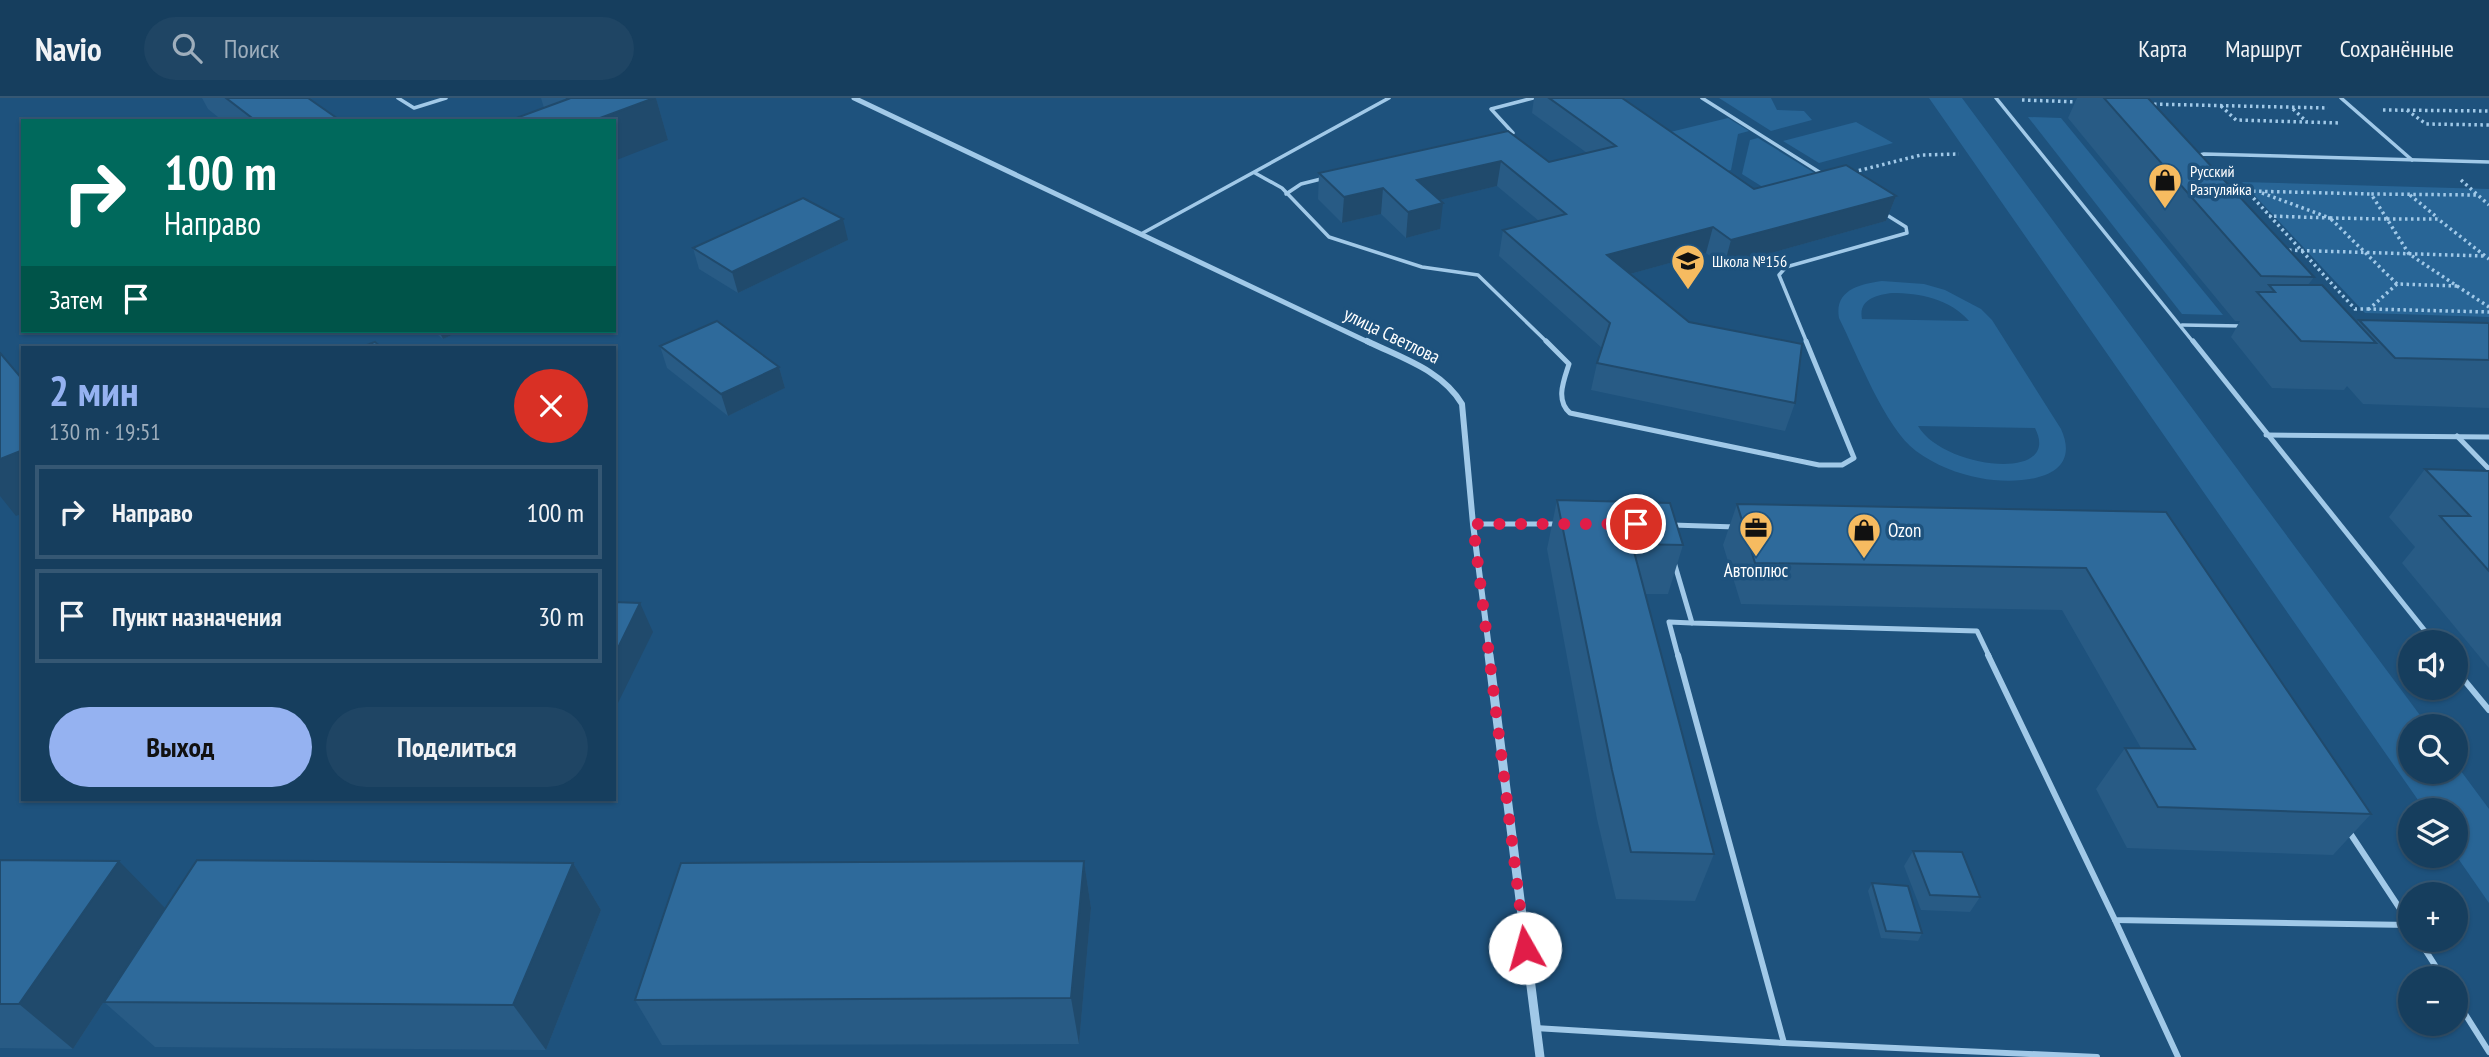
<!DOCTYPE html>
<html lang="ru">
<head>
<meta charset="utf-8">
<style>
	:root { --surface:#163e5e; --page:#1f4564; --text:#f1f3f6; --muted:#9eaebc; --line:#355773; --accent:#95b2f1 }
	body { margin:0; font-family:"PT Sans Narrow",sans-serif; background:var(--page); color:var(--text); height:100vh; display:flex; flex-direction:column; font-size:26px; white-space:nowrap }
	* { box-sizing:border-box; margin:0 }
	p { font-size:23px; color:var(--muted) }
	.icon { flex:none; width:38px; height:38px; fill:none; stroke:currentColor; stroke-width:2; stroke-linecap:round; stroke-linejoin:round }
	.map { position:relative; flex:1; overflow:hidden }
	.drawer { position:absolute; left:21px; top:248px; width:595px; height:455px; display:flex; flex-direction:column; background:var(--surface); border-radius:0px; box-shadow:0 2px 5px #0004,0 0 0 2px var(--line) }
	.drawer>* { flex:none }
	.top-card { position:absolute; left:21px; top:21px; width:595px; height:214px; border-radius:0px; box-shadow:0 2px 5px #0004,0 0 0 2px var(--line); background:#00695c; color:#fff; overflow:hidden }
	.controls { position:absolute; left:2398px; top:532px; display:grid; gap:14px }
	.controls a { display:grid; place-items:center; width:70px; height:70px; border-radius:50%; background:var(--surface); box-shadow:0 2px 5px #0004,0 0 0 2px var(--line); font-size:35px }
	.pin { position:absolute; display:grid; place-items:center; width:60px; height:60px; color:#fff; margin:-30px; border:4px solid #fff; border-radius:50%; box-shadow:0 2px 7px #0007 }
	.me { position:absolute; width:77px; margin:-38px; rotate:353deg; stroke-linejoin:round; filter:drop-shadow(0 0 5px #0008) }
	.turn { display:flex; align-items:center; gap:24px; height:147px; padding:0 28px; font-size:32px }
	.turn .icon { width:91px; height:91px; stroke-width:2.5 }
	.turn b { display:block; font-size:49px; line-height:60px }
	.then { display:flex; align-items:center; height:66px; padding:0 28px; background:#0003; gap:14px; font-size:26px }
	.round { display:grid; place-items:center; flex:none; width:74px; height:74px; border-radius:37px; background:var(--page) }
	.summary { display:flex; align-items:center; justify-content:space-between; height:119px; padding:0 28px }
	h1 { font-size:42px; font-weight:600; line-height:52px; color:var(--accent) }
	.action { display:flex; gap:14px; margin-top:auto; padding:14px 28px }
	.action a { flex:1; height:80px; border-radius:42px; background:var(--accent); color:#111; font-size:28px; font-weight:600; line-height:80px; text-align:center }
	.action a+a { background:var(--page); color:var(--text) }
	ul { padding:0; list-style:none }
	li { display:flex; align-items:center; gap:21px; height:94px; margin:0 14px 10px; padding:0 14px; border:4px solid var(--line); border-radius:0px }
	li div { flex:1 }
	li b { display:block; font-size:26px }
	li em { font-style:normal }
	header { display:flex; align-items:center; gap:42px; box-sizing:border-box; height:98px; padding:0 35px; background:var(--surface); border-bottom:2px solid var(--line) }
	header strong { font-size:33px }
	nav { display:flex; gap:38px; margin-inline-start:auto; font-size:24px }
	.search { width:490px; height:63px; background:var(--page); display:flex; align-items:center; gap:18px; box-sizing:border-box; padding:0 24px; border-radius:38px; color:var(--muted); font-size:26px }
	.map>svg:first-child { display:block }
	.green { fill:#286596; fill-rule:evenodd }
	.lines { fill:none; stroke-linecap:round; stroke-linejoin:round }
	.path { stroke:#a1c9e8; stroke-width:3.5; stroke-dasharray:2.5 3.5; stroke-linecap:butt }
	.lane-far2 { stroke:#a1c9e8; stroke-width:3.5 }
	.lane-far1 { stroke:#a1c9e8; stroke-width:5 }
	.lane { stroke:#a1c9e8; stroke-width:6 }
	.street-far2 { stroke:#a1c9e8; stroke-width:5 }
	.street-far1 { stroke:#a1c9e8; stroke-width:6 }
	.street { stroke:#a1c9e8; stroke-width:9 }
	.wall { fill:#285b85 }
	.shaded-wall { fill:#204a6c }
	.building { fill:#2e6a9b; stroke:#204a6c; stroke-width:2 }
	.route { stroke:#e11d48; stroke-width:12; stroke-dasharray:0 21.6 }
	.labels { text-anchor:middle; stroke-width:7; stroke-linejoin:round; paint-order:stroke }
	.far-poi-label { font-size:16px; fill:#fff; stroke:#1e527d; text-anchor:start }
	.street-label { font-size:19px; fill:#fff; stroke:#1e527d }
	.poi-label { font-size:19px; fill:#fff; stroke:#1e527d; text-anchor:start }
</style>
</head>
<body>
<header>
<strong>Navio</strong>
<div class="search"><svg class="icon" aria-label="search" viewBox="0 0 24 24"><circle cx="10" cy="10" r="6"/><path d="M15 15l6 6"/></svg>Поиск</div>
<nav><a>Карта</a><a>Маршрут</a><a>Сохранённые</a></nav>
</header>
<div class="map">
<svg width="2489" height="959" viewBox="0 0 2489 959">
	<rect width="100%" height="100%" fill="#1e527d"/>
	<g class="green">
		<path d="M1719,0h52l6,12 27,1 8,9 -41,11z"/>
		<path d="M1929,0h33l466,628h-18v46h45v-9l34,46v94l-34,-49v-44h-30z"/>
		<path d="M2028,19l33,1 162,197 -41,-1z"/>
		<path d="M1728,20l21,13 -11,3 -7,36 -11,3 -58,-39z"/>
		<path d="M1856,24l37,21 -74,20 -36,-22z"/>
		<path d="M1758,40l63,39 -52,14 -27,-17 8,-34z"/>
		<path d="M2242,84l247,7v128l-124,-4z"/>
		<path d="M1882,183l42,3 21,6 36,19 11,11 69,109c24,53 -46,56 -81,49 -22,-4 -45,-13 -64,-27 -31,-23 -59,-97 -77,-133 -5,-28 21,-34 43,-37zM1892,195c28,0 58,6 77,28l-107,-2c-4,-20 15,-24 30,-26zM1918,328l117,2c28,55 -92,41 -117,-2z"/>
	</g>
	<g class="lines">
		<g class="path">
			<path d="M2022,2l58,2"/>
			<path d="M2148,6l180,4"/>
			<path d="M2221,8l15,14 104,3"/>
			<path d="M2293,11l14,13"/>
			<path d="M2383,12l106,1"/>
			<path d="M2407,12l19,14 63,1"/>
			<path d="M1853,74l68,-17 38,-1"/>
			<path d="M2461,82l28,25"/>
			<path d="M2262,95l68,25 -61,-2"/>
			<path d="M2410,97l28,23"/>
			<path d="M2330,120l57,1 22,35 48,32 -60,-2z"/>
			<path d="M2387,121h51l51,40"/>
			<path d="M2387,121l-16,-25 107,1"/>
			<path d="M2283,152l202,6"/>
			<path d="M2397,186l-28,25 120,3"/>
			<path d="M2457,188l32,21"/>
			<path d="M2369,211h-14l-108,-118 124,3"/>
		</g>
		<g class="lane-far2">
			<path d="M398,0l16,10 32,-10"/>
			<path d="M1702,0l122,77"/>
			<path d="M1996,0l198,245"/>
			<path d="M2341,0l71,62"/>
			<path d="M1508,37l5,-2 -22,-24 42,-11"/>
			<path d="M2195,58l9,-2 285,8"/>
			<path d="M1255,75l27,15 47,49 93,30 56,8 70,68"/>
			<path d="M1286,96l15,-10 24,-6"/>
			<path d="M1141,136l248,-136"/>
			<path d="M2182,227l60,1"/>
			<path d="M1807,245l-28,-68 7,-8 121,-34 -1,-6 -24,-15"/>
		</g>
		<g class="lane-far1">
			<path d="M1546,243l23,23c-5,16 -14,36 1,49l249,52h23l12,-7 -48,-117"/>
			<path d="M2193,243l241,301"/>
			<path d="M2266,337l223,2"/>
			<path d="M2457,338l32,33"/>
			<path d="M1473,426h84"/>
			<path d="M1672,427l64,2"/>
			<path d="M1674,464l18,61 285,8 12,25"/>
			<path d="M1678,558l-9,-34 23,1"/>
		</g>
		<g class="lane">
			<path d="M1678,557l106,388"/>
			<path d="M1988,557l127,265 295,5"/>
			<path d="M2455,571l34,41"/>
			<path d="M2348,732l62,94"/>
			<path d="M2115,822l63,137"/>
			<path d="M2419,842l24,38"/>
			<path d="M2455,900l34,54"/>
			<path d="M1535,930l249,15 313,14"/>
		</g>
		<path class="street-far2" d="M854,0l516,245"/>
		<path class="street-far1" d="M1367,243c34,17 75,29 95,63l11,120 17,132"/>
		<path class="street" d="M1489,557l51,402"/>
	</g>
	<g class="wall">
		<path d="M202,0h106l33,23h-118l-15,-12z"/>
		<path d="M541,0h115l12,42 -124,-32z"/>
		<path d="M1534,0h88l132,91 142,7 -10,25 -162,45 -18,-13 -76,21 59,48 106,81 -10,28 -194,-41 6,-27 5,-15 -103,-92 4,-26 36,-9 -42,-35 -58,14 1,29 -34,9 -25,-24 -39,9 -24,-24 1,-26 189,-42 41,31 38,-9 -55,-40z"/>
		<path d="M2077,0h71l166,179 -6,8 49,38 2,-3 130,3v85l-126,-4 -16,-18 -3,4 -72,-2 -41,-51 9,-16h-5l-167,-203z"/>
		<path d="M848,142l-110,53 -39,-24 -6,-21z"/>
		<path d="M433,233h28l-18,8z"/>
		<path d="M660,248l119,21 6,21 -57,28 -61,-48z"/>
		<path d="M2425,371l64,2v197l-87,-105 13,-16 -26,-30z"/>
		<path d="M1557,402l126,45 -15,49h-23l69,260 -19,47 -79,-2 -19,-80 -50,-270z"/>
		<path d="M1737,406l429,8 205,302 -38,41 -206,-7 -31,-59 29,-41h16l-79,-138 -321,-6 -18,-59z"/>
		<path d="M1913,753l67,46 -10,15 -49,-2 -17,-44z"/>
		<path d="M0,762l165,48 -92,141 -73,-1z"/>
		<path d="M1084,763l7,47 -12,136 -417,1 -27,-45z"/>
		<path d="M573,765l28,47 -55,140 -391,-3 -51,-45z"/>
		<path d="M1872,785l50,50 -4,8 -37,-3 -13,-47z"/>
	</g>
	<g class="shaded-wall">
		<path d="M654,0h2l12,42 -54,21v-40h-22z"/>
		<path d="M1501,63l-4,25 -82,20 2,-26z"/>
		<path d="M1383,90l-2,26 -39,9 2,-26z"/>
		<path d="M1896,98l-10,25 -162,45 7,-26z"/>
		<path d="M1443,105l-3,26 -34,9 2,-26z"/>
		<path d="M843,121l5,21 -110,53 -6,-21z"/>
		<path d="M1713,129l-7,26 -105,29 6,-27z"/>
		<path d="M177,233h11l-9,3z"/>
		<path d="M439,233h22l-18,8z"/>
		<path d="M779,269l6,21 -57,28 -7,-22z"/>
		<path d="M23,352v63l-7,3 -16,-20v-37z"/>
		<path d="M640,505l13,29 -39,79v-55z"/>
		<path d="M119,763l46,47 -92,141 -54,-45z"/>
		<path d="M1084,763l7,47 -12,136 -8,-46z"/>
		<path d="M573,765l28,47 -55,140 -33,-45z"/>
	</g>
	<g class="building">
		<path d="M226,0h82l33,23h-85z"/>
		<path d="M566,0h88l-62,23h-84l60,-22z"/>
		<path d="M1549,0h73l132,91 92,-24 50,31 -165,44 -18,-13 -106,28 82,67 113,22 -7,59 -198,-40 13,-40 -107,-93 63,-16 -65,-53 -84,19 26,23 -35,9 -25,-24 -39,9 -25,-24 189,-42 41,31 67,-16z"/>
		<path d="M2104,0h44l166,179 -53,-1z"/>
		<path d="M803,100l40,21 -111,53 -39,-24z"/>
		<path d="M2269,187h53l54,58 -75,-2 -44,-49h18z"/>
		<path d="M2359,222l130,3v37l-94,-2z"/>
		<path d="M717,223l62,46 -58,27 -61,-48z"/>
		<path d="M375,244l7,6h-23z"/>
		<path d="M0,255l23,27v70l-23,9z"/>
		<path d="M2425,371l64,2v100l-49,-55h30z"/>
		<path d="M1557,402l113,3 13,42 -51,-1 82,310 -83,-2 -19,-82z"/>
		<path d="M1737,406l429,8 205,302 -213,-7 -33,-59 70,1 -109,-181 -331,-5z"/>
		<path d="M614,504l26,1 -26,53z"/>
		<path d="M1913,753l49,1 18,45 -50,-2z"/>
		<path d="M0,762l119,1 -100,143h-19z"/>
		<path d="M197,762l376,3 -60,142 -409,-3z"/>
		<path d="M1084,763l-13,137 -436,2 46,-137z"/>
		<path d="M1872,785l36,3 14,47 -36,-2z"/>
	</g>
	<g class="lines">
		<path class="route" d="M1525,850l-52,-424h163"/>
	</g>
	<defs>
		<g id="shop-pin" transform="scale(1.75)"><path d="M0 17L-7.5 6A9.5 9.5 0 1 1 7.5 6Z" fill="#f6bb60" stroke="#1e527d"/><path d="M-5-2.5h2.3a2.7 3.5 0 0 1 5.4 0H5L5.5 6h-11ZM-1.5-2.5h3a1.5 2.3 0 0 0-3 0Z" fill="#111"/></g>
		<g id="school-pin" transform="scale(1.75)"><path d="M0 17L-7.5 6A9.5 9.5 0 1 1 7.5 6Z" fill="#f6bb60" stroke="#1e527d"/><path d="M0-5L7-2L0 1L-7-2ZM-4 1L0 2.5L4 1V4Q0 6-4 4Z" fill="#111"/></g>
		<g id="office-pin" transform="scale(1.75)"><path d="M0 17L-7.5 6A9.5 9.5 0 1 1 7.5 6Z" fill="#f6bb60" stroke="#1e527d"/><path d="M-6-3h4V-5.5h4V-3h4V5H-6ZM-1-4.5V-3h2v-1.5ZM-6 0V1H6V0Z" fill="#111"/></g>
	</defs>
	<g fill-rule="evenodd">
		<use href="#shop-pin" x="2165" y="82"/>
		<use href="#school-pin" x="1688" y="163"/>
		<use href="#office-pin" x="1756" y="430"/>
		<use href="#shop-pin" x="1864" y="432"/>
	</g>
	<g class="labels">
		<g class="far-poi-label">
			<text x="2190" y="79">Русский<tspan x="2190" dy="18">Разгуляйка</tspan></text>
			<text x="1712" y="169">Школа №156</text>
		</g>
		<g class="street-label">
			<text transform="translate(1392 237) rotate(26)" y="7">улица Светлова</text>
		</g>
		<g class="poi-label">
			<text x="1888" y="439">Ozon</text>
			<text x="1756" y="479" text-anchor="middle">Автоплюс</text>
		</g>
	</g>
</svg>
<div class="controls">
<a><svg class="icon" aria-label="sound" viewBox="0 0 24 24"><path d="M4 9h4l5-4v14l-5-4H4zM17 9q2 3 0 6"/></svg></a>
<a><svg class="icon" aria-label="search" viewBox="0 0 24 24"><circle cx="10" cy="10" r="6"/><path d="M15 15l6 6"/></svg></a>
<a><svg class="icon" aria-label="layers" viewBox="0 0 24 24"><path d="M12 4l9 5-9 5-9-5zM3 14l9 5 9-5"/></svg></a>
<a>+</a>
<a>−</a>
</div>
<div class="pin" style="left:1636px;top:426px;background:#d93025"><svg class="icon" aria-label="arrive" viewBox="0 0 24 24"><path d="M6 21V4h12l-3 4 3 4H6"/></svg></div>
<svg class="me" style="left:1525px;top:850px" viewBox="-20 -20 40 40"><circle r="19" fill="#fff"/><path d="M0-13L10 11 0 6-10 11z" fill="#e11d48"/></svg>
<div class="top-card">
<div class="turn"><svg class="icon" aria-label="right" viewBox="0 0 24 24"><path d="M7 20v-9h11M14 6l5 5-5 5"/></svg><div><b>100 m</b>Направо</div></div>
<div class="then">Затем<svg class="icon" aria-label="arrive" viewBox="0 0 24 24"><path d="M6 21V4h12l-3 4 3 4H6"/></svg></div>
</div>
<section class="drawer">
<div class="summary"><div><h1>2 мин</h1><p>130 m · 19:51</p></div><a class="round" style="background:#d93025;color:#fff"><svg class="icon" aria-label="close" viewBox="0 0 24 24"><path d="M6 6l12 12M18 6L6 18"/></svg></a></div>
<ul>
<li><svg class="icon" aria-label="right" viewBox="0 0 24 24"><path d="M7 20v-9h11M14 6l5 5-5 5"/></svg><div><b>Направо</b></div><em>100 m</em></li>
<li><svg class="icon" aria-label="arrive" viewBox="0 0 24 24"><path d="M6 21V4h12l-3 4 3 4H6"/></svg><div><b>Пункт назначения</b></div><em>30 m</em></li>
</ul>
<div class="action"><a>Выход</a><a>Поделиться</a></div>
</section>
</div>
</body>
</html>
